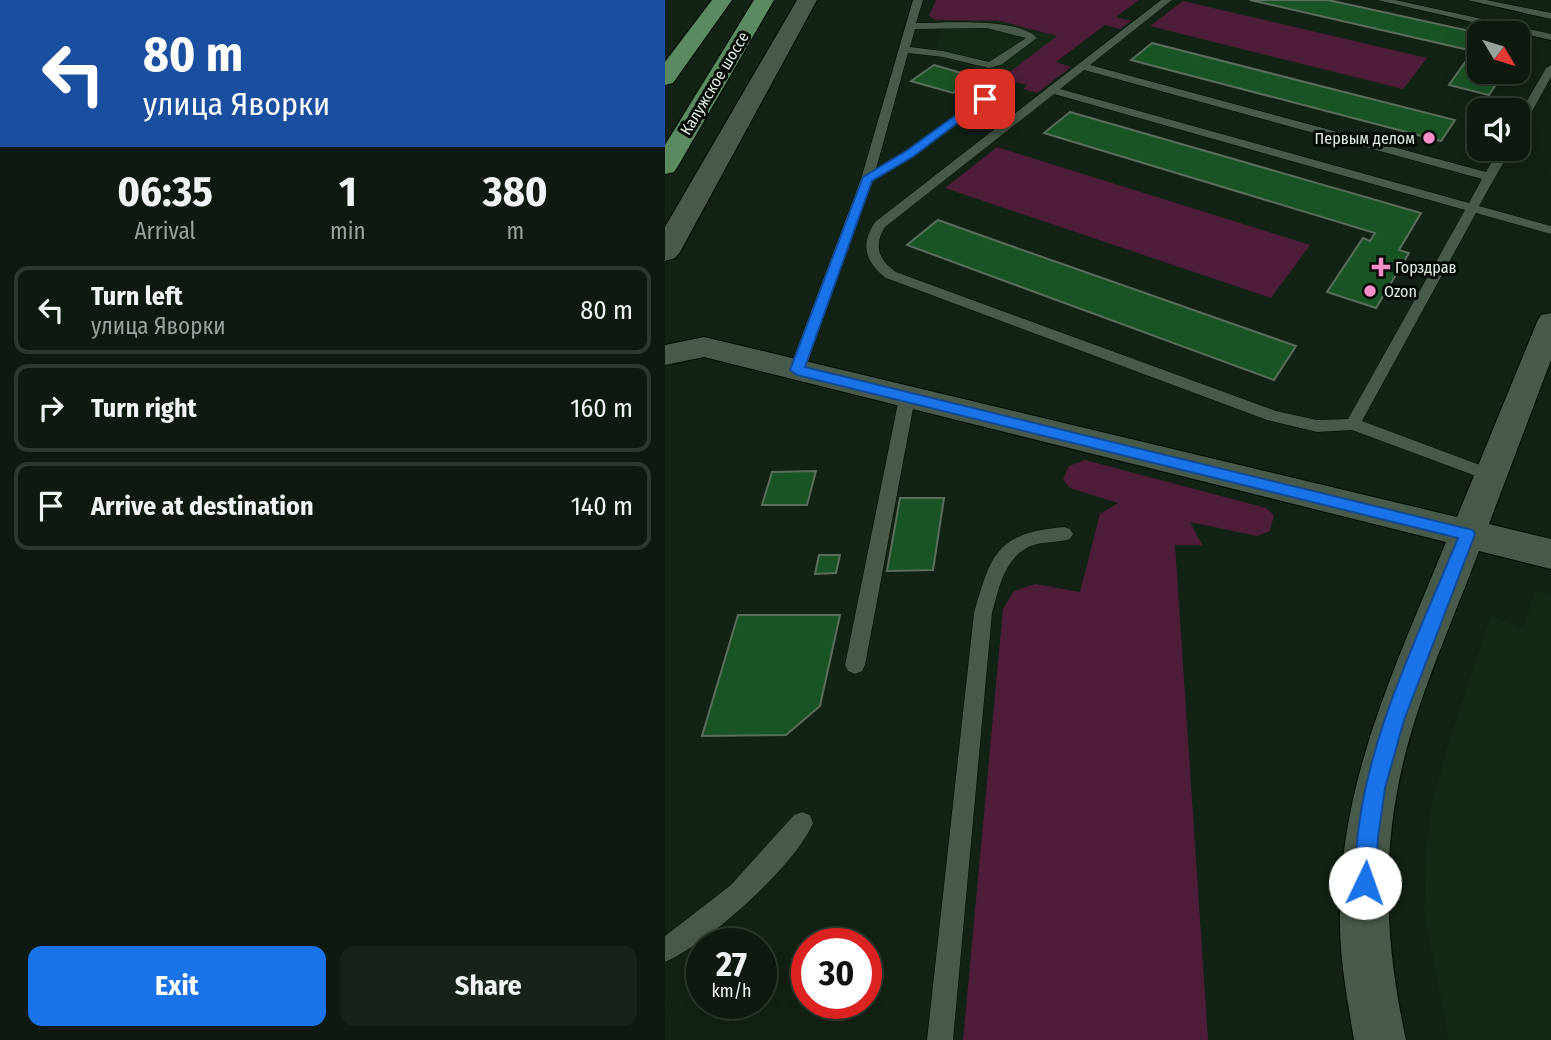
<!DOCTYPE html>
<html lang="en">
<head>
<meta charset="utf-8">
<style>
	:root { --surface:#0e1a0f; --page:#172318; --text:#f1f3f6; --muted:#9ba19e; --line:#2e382f; --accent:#1a73e8 }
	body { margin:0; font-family:"Fira Sans Condensed",sans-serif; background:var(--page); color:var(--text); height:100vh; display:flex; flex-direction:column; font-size:26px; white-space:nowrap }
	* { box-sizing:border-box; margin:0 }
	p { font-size:23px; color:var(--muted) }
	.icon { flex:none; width:38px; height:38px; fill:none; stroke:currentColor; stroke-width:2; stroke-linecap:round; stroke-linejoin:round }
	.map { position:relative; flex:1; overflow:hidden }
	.sheet { display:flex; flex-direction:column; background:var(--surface); width:665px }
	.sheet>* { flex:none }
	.top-card { background:#1a4fa0; color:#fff; overflow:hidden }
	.needle { width:46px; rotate:128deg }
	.fabs { position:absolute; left:802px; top:21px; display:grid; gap:14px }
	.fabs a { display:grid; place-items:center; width:63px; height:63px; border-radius:14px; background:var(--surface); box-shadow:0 7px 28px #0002,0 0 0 2px var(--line); font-size:35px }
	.speed { position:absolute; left:21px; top:928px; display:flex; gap:14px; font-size:35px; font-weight:700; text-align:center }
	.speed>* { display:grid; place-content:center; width:91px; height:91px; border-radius:50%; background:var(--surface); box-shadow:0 7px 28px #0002,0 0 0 2px var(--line); line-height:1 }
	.speed small { font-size:18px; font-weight:400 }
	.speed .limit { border:10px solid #d22; background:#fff; color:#111 }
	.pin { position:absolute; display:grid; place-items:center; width:60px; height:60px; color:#fff; margin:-30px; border-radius:14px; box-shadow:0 4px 10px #0006 }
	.me { position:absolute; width:77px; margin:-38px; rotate:3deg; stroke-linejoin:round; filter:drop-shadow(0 0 5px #0008) }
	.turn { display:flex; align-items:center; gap:24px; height:147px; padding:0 28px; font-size:32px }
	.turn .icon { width:91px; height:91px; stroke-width:2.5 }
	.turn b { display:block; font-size:49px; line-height:60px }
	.eta { display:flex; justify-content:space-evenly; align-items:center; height:119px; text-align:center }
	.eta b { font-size:42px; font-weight:700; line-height:49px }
	.button { display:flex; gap:14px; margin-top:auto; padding:14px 28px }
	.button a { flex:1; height:80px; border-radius:14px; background:var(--accent); color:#fff; font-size:28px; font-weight:700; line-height:80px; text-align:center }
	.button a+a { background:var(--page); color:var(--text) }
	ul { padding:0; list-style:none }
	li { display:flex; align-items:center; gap:21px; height:88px; margin:0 14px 10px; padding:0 14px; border:4px solid var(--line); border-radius:14px }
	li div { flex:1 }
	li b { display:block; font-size:26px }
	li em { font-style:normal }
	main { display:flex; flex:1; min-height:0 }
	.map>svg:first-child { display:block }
	.built { fill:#132916 }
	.green { fill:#4d1d39 }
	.building { fill:#195425; stroke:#5b6e5d; stroke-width:2 }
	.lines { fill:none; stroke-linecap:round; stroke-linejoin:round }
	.service-casing { stroke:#010b02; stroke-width:1 }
	.minor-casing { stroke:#010b02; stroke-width:2 }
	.tertiary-casing { stroke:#010b02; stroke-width:2 }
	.trunk-casing { stroke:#010b02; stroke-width:2 }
	.service { fill:#485a49; fill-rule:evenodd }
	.minor { fill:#485a49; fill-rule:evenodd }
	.tertiary { fill:#485a49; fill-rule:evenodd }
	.trunk { fill:#5a8b60; fill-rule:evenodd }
	.route { fill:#1a73e8; stroke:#114b97; stroke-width:2 }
	.poi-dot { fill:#f98fca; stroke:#040a05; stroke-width:2.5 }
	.labels { text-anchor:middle; stroke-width:6; stroke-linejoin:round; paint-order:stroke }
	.far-street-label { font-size:16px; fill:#e3eee4; stroke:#040a05 }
	.far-poi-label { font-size:16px; fill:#e3eee4; stroke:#040a05; text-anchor:start }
</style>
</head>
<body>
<main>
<section class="sheet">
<div class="top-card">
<div class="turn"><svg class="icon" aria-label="left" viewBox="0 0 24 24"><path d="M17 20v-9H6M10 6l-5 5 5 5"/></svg><div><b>80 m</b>улица Яворки</div></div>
</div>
<div class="eta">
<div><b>06:35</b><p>Arrival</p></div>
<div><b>1</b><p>min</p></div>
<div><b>380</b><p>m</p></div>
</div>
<ul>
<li><svg class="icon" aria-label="left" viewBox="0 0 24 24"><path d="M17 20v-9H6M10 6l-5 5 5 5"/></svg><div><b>Turn left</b><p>улица Яворки</p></div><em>80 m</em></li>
<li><svg class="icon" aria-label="right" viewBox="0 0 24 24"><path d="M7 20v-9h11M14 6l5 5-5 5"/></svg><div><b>Turn right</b></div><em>160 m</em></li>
<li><svg class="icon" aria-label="arrive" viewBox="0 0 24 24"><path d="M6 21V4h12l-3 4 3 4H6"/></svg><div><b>Arrive at destination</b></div><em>140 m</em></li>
</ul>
<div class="button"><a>Exit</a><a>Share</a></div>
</section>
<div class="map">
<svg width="886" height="1040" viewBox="0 0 886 1040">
	<rect width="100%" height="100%" fill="#122214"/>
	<g class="built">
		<path d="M279,21h56l58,15 -54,40 -69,-19z"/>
		<path d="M870,591l16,4v445h-102l-25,-126 2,-61 6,-50 14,-52 45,-136 32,14z"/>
	</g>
	<g class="green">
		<path d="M271,0h203l-23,17 15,4 -11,8 -15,-4 -49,37 15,5 -34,26 -14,-4 4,-4 -23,-6v-3l53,-40 -57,-15 -65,-1 -6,-4z"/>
		<path d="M518,1l244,57 -24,31 -253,-63z"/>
		<path d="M332,147l275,86 38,12 -39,53 -326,-110z"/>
		<path d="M420,460l181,48 8,7 -4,16 -13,5 -67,-14 12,23h-27l33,495h-245l40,-431 11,-18 21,-7 45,8 20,-78 18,-11 -48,-15 -7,-9 6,-13z"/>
	</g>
	<g class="building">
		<path d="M585,0h78l151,33v39h25l-15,23 -40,-10 24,-34z"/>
		<path d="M487,43l196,50 107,27 -14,21 -310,-81z"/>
		<path d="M269,65l41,12 -22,16 -42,-12z"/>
		<path d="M405,112l351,101 -22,37 10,3 -33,55 -49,-16 36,-54 7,3 5,-8 -331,-100z"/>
		<path d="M273,220l56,20 302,106 -22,34 -367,-135z"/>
		<path d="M151,471l-9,34h-45l10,-33z"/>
		<path d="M235,498h44l-11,72 -46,1z"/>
		<path d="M154,555h21l-4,18 -21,1z"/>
		<path d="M73,615h102l-20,91 -34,29 -84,1z"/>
	</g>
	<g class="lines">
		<g class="service-casing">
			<g id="service">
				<path d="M248,0h10l-7,23c27,0 103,-6 121,15l-36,27 -12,3 -46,-11 -35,-4 -32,116 30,-17 97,-71 9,2 -98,73 -42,25 -67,189 -3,4h-10l-3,-4 72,-191zM321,28l40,10 -37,24 -46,-11 -33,-4 5,-18z"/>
				<path d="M496,0h11l-82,65 396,107 13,-23h12l-32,57 72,20v8l-75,-21 -114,208 134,50 2,4 -2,4h-12l-132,-49 -35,2 -50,-12 -381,-142c-21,-16 -26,-33 -11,-56zM419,70l398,109 -13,24 -409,-114zM389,94l411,116 -117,209 -31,1 -41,-9 -380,-139c-17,-12 -23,-26 -11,-45z"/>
				<path d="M712,0h18l156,34v6z"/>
				<path d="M802,0h19l65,13v6z"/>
				<path d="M886,65v12l-28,51 -6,3v-13l29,-50z"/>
				<path d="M242,393l8,5 -50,267 -3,6 -7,3 -7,-3 -3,-6 54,-267z"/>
				<path d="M399,527l6,2 3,5 -3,5c-12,4 -26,2 -39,7 -27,11 -32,43 -39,67l-39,427h-26l47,-427c17,-60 23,-80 90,-86z"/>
				<path d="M137,812l8,3 3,8c-17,42 -106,122 -148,139v-26l66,-51 63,-70z"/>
			</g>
		</g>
		<g class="minor-casing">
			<path id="minor" d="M886,313v47l-62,164 62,15v30l-72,-18c-21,56 -46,112 -64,169 -35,110 -33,209 -9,320h-52c-6,-37 -13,-73 -14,-111 -4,-141 54,-259 106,-387l-742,-185 -39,8v-20l39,-8 753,180 80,-195 4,-7z"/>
		</g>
		<g class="tertiary-casing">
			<path id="tertiary" d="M132,0h20l-137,252 -5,6 -10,3v-34z"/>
		</g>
		<g class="trunk-casing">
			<g id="trunk">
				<path d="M47,0h20l-59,83 -8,2v-23z"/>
				<path d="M89,0h20l-96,166 -4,6 -9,2v-29z"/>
			</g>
		</g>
		<use href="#service" class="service"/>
		<use href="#minor" class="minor"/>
		<use href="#tertiary" class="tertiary"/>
		<use href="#trunk" class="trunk"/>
	</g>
	<path class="route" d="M316,97l8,2 -75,57 -42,25 -67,186 668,163 2,4 -71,186 -19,68 -7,49 -2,46 -3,8 -8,3 -7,-3c-5,-12 -2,-25 -2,-37 7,-110 61,-215 102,-316l-661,-163 -7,-5 73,-193 43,-26z"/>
	<g class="poi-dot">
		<circle cx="764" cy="138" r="7"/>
		<path d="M712.5 256.5h7v7h7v7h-7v7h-7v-7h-7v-7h7z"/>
		<circle cx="705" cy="291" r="7"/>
	</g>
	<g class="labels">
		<g class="far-street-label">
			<text transform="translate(49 83) rotate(-59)" y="6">Калужское шоссе</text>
		</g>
		<g class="far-poi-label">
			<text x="750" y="144" text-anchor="end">Первым делом</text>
			<text x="730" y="273">Горздрав</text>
			<text x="719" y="297">Ozon</text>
		</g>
	</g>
</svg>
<div class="fabs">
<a><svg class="needle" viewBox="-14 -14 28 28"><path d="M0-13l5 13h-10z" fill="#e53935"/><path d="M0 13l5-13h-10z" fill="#9ba19e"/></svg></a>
<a><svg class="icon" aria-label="sound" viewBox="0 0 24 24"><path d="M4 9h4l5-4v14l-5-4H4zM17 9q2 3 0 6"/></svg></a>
</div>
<div class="speed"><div>27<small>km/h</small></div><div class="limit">30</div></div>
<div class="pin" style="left:320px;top:99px;background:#d93025"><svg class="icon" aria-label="arrive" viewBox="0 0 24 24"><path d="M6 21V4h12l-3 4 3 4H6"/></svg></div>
<svg class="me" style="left:700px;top:883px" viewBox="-20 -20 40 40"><circle r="19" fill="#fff"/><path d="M0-13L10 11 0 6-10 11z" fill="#1a73e8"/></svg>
</div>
</main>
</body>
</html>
